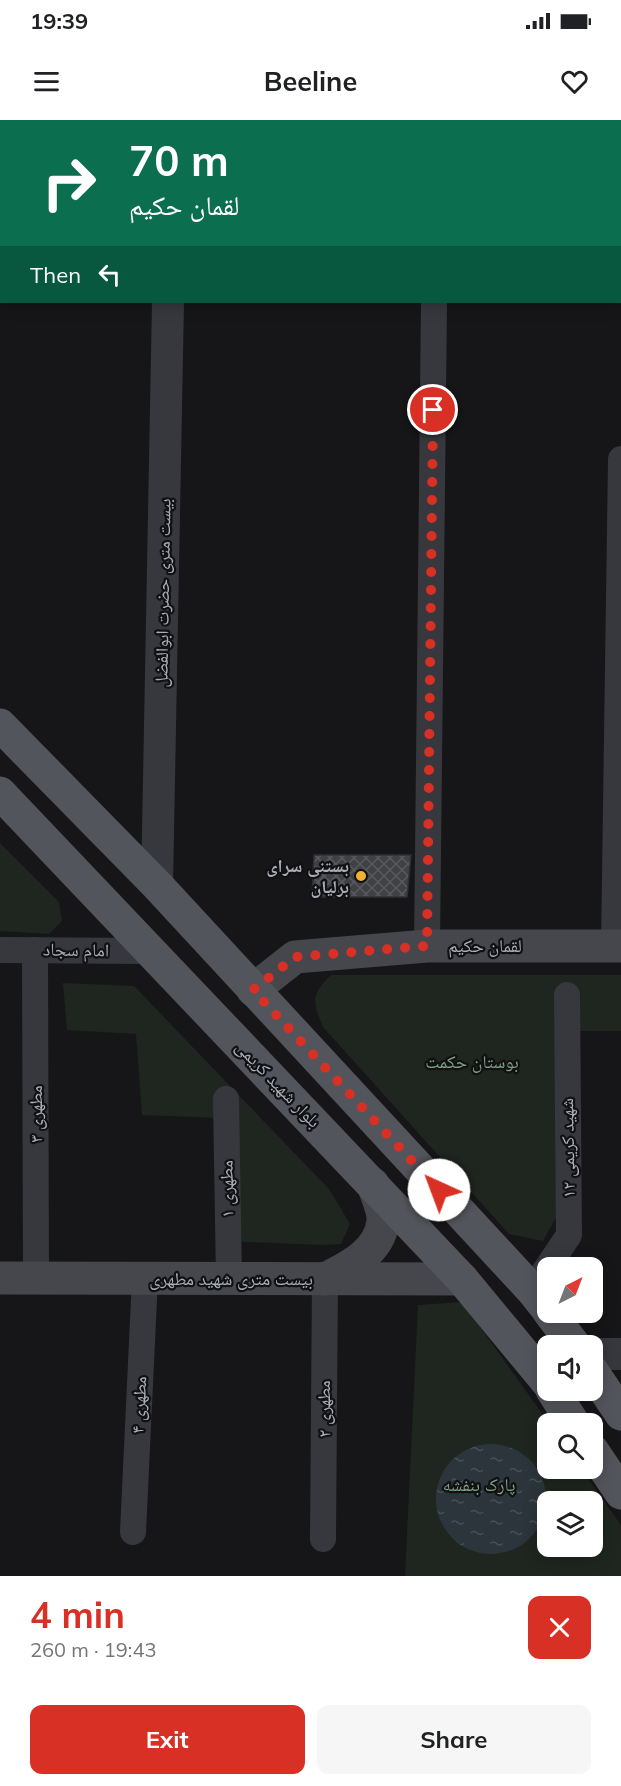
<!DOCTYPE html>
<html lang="en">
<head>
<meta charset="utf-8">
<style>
	:root { --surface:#fff; --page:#f6f6f6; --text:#202124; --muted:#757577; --accent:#d93025 }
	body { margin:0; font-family:Mulish,"Noto Naskh Arabic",sans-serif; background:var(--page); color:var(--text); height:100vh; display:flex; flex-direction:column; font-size:22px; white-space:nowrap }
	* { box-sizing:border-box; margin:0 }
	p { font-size:20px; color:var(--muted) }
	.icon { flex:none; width:33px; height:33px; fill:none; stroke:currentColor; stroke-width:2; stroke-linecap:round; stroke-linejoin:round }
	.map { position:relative; height:1456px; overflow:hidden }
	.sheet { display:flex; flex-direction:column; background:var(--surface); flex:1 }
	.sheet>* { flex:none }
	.hud { position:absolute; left:0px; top:0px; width:621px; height:183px; box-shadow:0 3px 15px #0003; background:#0b6e4f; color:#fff; overflow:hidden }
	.needle { width:39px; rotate:42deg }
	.buttons { position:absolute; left:537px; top:1137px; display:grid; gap:12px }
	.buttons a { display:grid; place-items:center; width:66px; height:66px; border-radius:12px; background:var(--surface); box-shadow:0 3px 15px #0003; font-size:30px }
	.pin { position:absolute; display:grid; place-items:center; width:51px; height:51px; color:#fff; margin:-26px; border:3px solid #fff; border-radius:50%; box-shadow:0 2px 6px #0007 }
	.me { position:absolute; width:66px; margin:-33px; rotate:317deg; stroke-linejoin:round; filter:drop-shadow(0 0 4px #0008) }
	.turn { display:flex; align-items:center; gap:21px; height:126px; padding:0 30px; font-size:27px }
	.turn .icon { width:78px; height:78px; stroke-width:2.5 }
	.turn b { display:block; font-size:42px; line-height:51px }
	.then { display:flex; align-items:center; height:57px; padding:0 30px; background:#0003; gap:12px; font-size:22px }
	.round { display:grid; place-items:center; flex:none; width:63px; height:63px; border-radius:12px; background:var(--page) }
	.head { display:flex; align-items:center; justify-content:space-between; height:102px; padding:0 30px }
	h1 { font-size:36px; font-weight:700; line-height:45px; color:var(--accent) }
	.button { display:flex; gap:12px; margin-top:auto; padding:12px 30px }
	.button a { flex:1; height:69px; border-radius:12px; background:var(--accent); color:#fff; font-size:24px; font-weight:700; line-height:69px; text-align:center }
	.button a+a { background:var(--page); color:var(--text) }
	.status { display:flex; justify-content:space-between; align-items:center; height:42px; padding:0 30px; background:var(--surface); direction:ltr }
	.status svg { height:16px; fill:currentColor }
	header { display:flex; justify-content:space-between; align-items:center; height:78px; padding:0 30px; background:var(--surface); font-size:27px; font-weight:700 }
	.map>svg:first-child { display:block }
	.park { fill:#1e261f; fill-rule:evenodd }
	.water { fill:url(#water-ripples) }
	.building { fill:url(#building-cross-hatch); stroke:#303034; stroke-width:1.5 }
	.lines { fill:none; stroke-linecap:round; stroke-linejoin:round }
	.minor { stroke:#37383d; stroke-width:26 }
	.tertiary { stroke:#37383d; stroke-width:32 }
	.secondary { stroke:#45474d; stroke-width:33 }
	.primary { stroke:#53555c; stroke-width:33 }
	.route { stroke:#d93025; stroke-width:10; stroke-dasharray:0 18 }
	.poi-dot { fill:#f2b134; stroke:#111113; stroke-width:2 }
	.labels { text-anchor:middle; stroke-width:4.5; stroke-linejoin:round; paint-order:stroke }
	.street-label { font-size:18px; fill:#a8adb8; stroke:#111113 }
	.poi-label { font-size:18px; font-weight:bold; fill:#a8adb8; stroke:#111113; text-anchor:end }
	.park-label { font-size:18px; fill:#7fa381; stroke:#111113 }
</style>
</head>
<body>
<div class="status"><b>19:39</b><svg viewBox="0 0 49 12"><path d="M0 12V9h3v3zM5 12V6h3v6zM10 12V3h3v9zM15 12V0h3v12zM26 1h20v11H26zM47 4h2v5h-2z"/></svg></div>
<header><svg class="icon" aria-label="menu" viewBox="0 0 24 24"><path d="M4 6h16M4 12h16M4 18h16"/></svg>Beeline<svg class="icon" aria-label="heart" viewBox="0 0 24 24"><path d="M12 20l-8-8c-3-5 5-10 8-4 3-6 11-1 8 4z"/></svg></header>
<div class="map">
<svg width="621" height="1456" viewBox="0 0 621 1456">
	<defs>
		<pattern id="water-ripples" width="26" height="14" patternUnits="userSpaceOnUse" patternTransform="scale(1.5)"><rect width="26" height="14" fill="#2c353c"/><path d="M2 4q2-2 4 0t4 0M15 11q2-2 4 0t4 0" fill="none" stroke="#485056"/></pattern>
		<pattern id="building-cross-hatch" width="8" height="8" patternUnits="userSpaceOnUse" patternTransform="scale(1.5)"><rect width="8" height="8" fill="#404145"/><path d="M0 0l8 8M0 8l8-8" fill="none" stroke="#595a5e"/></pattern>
	</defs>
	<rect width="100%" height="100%" fill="#161618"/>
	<g class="park">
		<path d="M0,723l59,59 3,19 -13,13 -49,-3z"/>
		<path d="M331,855h290v56h-62l-2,185 -14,25 -34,-7 -186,-207c-10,-25 -13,-32 8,-52z"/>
		<path d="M63,863l71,3 195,203 21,35 -9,20 -19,1 -98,-4 -5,-123 -77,-3 -6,-81 -69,-4z"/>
		<path d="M462,1182l87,121 -1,45 33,1 40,56v51h-216l13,-271zM548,1382h44v44h-44z"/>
	</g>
	<circle class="water" cx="491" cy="1379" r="55"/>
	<path class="building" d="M314,735h97l-4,42h-95z"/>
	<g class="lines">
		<g class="minor">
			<path d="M435,2v-2"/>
			<path d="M620,35h1"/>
			<path d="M0,38h2"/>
			<path d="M427,826l7,-644"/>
			<path d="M614,826l7,-487"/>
			<path d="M0,830l151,1"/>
			<path d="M35,830l1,328"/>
			<path d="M226,979l3,180"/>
			<path d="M532,1170l37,-55 -2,-240"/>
			<path d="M133,1412l12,-254"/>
			<path d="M323,1419l2,-260"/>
		</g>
		<g class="tertiary">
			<path d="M171,2v-2"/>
			<path d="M157,765l11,-583"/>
			<path d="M592,1234h29"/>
		</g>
		<g class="secondary">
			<path d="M253,870l42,-33 132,-11h194"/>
			<path d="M0,1158l462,1"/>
			<path d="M325,1159c24,-12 55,-27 58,-58 1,-11 -7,-26 -10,-37"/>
		</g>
		<g class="primary">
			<path d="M0,605l157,160 375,405 16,20"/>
			<path d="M0,673l462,486 86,104"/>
			<path d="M549,1192l26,34"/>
			<path d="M592,1251l29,43"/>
			<path d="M552,1270l22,34"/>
			<path d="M592,1330l29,43"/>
		</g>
	</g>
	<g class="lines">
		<path class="route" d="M433,290l-6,536 -132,11 -42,33 186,200"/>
	</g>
	<circle class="poi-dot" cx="361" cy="756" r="6"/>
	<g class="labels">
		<g class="street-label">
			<text transform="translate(163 473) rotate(-89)" y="6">بیست متری حضرت ابوالفضل</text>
			<text x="485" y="832">لقمان حکیم</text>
			<text transform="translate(76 830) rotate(1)" y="6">امام سجاد</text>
			<text transform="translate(278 964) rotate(46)" y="6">بلوار شهید کریمی</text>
			<text transform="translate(36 994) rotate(-90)" y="6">مطهری ۳</text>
			<text transform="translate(568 1028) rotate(-91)" y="6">شهید کریمی ۱۲</text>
			<text transform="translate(227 1069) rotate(-91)" y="6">مطهری ۱</text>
			<text x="231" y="1165">بیست متری شهید مطهری</text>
			<text transform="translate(139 1285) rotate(-87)" y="6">مطهری ۴</text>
			<text transform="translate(324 1289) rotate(-90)" y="6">مطهری ۲</text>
		</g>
		<g class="poi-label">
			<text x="349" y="752">بستنی سرای<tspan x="349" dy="21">برلیان</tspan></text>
		</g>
		<g class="park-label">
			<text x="472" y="948">بوستان حکمت</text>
			<text x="479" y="1371">پارک بنفشه</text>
		</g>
	</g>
</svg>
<div class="buttons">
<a><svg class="needle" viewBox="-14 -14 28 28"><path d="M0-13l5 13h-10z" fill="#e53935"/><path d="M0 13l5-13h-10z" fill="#757577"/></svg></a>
<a><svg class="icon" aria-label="sound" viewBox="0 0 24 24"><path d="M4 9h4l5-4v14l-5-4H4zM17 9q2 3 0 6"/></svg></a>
<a><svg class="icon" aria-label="search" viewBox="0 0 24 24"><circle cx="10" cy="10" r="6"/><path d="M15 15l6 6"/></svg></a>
<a><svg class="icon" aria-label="layers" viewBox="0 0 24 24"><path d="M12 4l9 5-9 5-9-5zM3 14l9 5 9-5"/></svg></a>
</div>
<div class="pin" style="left:433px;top:290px;background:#d93025"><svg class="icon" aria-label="arrive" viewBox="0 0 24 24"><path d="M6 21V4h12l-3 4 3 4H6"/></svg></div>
<svg class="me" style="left:439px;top:1070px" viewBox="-20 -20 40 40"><circle r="19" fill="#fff"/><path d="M0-13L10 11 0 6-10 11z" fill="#d93025"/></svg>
<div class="hud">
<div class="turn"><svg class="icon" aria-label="right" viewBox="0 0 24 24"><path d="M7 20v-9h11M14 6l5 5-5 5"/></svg><div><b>70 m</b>لقمان حکیم</div></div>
<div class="then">Then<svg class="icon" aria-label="left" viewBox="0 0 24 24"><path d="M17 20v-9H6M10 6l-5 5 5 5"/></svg></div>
</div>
</div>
<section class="sheet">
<div class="head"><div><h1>4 min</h1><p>260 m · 19:43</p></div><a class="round" style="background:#d93025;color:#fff"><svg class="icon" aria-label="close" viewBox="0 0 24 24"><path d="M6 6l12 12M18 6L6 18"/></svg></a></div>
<div class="button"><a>Exit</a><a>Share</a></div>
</section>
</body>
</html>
